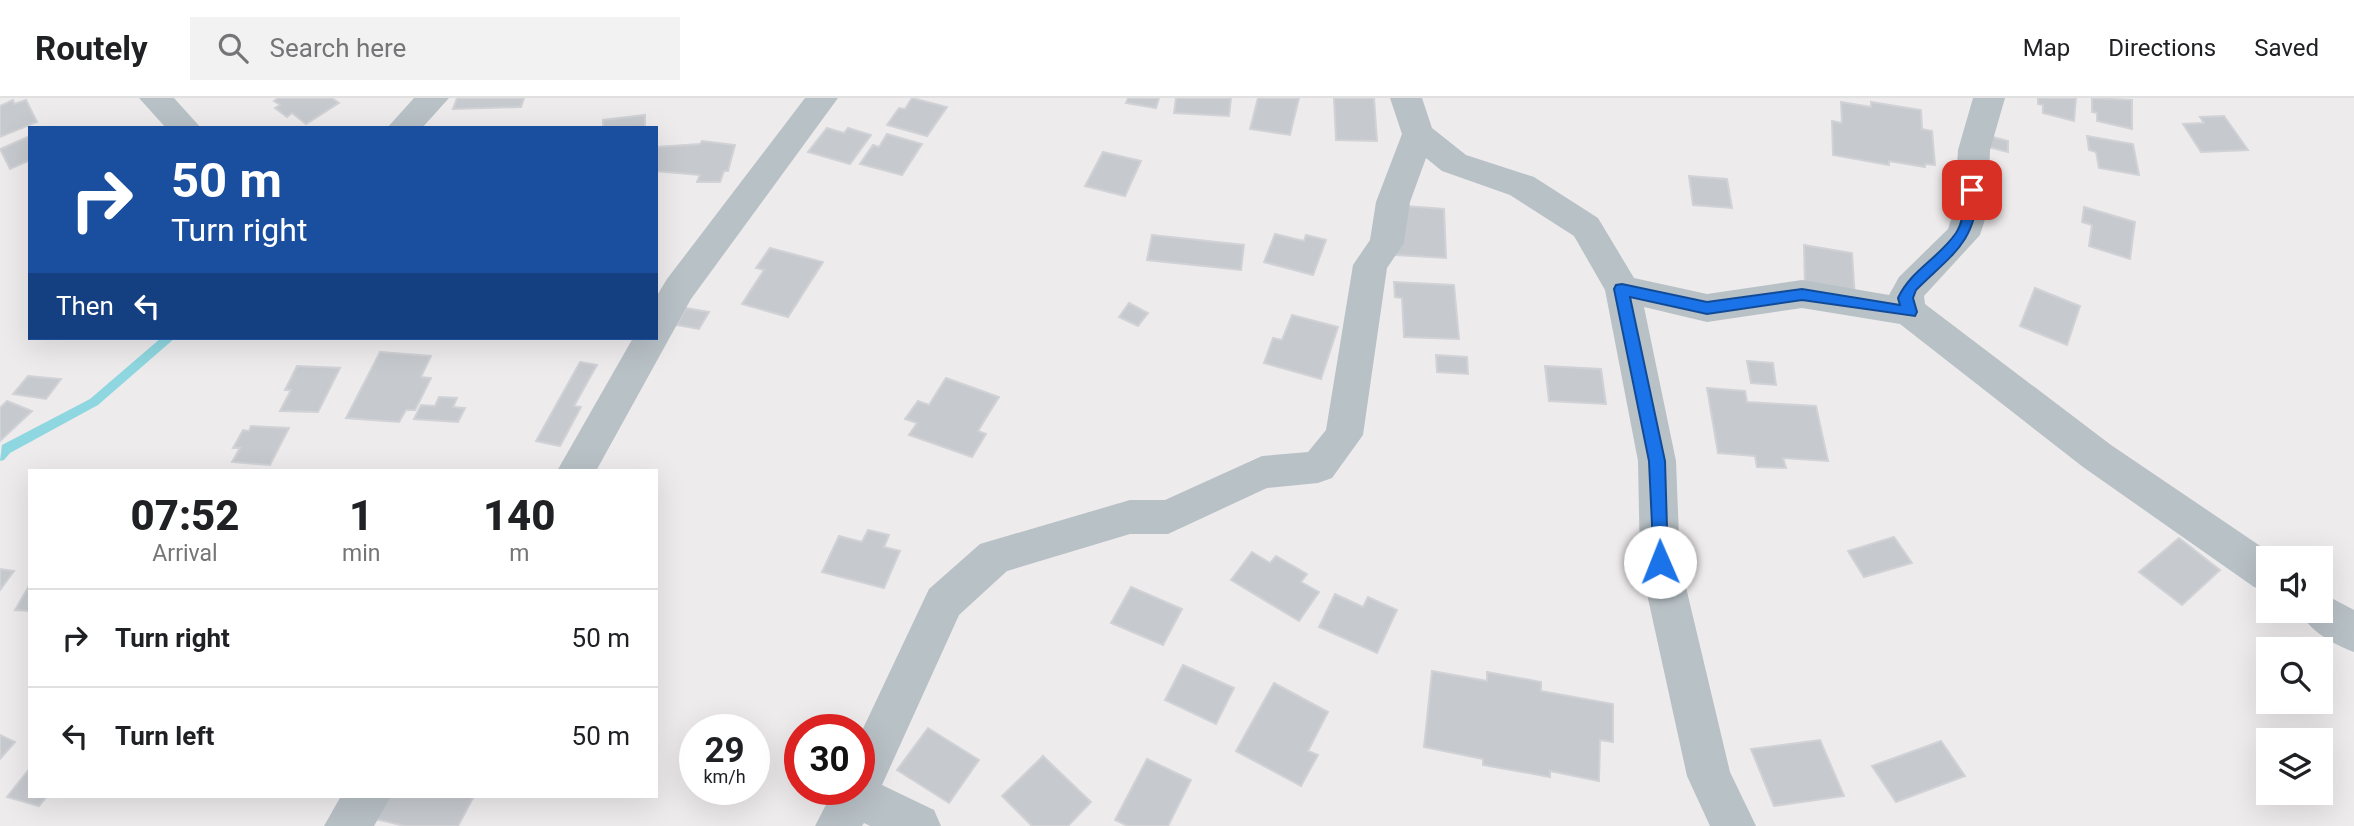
<!DOCTYPE html>
<html lang="en">
<head>
<meta charset="utf-8">
<style>
	:root { --surface:#fff; --page:#f2f2f2; --text:#202124; --muted:#757577; --line:#e0e0e0 }
	body { margin:0; font-family:Roboto,sans-serif; background:var(--page); color:var(--text); height:100vh; display:flex; flex-direction:column; font-size:26px; white-space:nowrap }
	* { box-sizing:border-box; margin:0 }
	p { font-size:23px; color:var(--muted) }
	.icon { flex:none; width:38px; height:38px; fill:none; stroke:currentColor; stroke-width:2; stroke-linecap:round; stroke-linejoin:round }
	.map { position:relative; flex:1; overflow:hidden }
	.side { position:absolute; left:28px; top:371px; width:630px; height:329px; display:flex; flex-direction:column; background:var(--surface); border-radius:0px; box-shadow:0 7px 28px #0002 }
	.side>* { flex:none }
	.hud { position:absolute; left:28px; top:28px; width:630px; height:214px; border-radius:0px; box-shadow:0 7px 28px #0002; background:#1a4fa0; color:#fff; overflow:hidden }
	.buttons { position:absolute; left:2256px; top:448px; display:grid; gap:14px }
	.buttons a { display:grid; place-items:center; width:77px; height:77px; border-radius:0px; background:var(--surface); box-shadow:0 7px 28px #0002; font-size:35px }
	.speed { position:absolute; left:679px; top:616px; display:flex; gap:14px; font-size:35px; font-weight:700; text-align:center }
	.speed>* { display:grid; place-content:center; width:91px; height:91px; border-radius:50%; background:var(--surface); box-shadow:0 7px 28px #0002; line-height:1 }
	.speed small { font-size:18px; font-weight:400 }
	.speed .limit { border:10px solid #d22; background:#fff; color:#111 }
	.pin { position:absolute; display:grid; place-items:center; width:60px; height:60px; color:#fff; margin:-30px; border-radius:14px; box-shadow:0 4px 10px #0006 }
	.me { position:absolute; width:77px; margin:-38px; rotate:359deg; stroke-linejoin:round; filter:drop-shadow(0 0 5px #0008) }
	.turn { display:flex; align-items:center; gap:24px; height:147px; padding:0 28px; font-size:32px }
	.turn .icon { width:91px; height:91px; stroke-width:2.5 }
	.turn b { display:block; font-size:49px; line-height:60px }
	.then { display:flex; align-items:center; height:66px; padding:0 28px; background:#0003; gap:14px; font-size:26px }
	.eta { display:flex; justify-content:space-evenly; align-items:center; height:119px; text-align:center }
	.eta b { font-size:42px; font-weight:800; line-height:49px }
	ul { padding:0; list-style:none }
	li { display:flex; align-items:center; gap:21px; height:98px; padding:0 28px; border-top:2px solid var(--line) }
	li div { flex:1 }
	li b { display:block; font-size:26px }
	li em { font-style:normal }
	header { display:flex; align-items:center; gap:42px; box-sizing:border-box; height:98px; padding:0 35px; background:var(--surface); border-bottom:2px solid var(--line) }
	header strong { font-size:33px }
	nav { display:flex; gap:38px; margin-inline-start:auto; font-size:24px }
	.search { width:490px; height:63px; background:var(--page); display:flex; align-items:center; gap:18px; box-sizing:border-box; padding:0 24px; border-radius:0px; color:var(--muted); font-size:26px }
	.map>svg:first-child { display:block }
	.lines { fill:none; stroke-linecap:round; stroke-linejoin:round }
	.stream { fill:#8fd7e0; fill-rule:evenodd }
	.building { fill:#c6c9ce; stroke:#d0d2d6; stroke-width:2 }
	.minor { fill:#b8c1c6; fill-rule:evenodd }
	.route { fill:#1a73e8; stroke:#114b97; stroke-width:2 }
</style>
</head>
<body>
<header>
<strong>Routely</strong>
<div class="search"><svg class="icon" aria-label="search" viewBox="0 0 24 24"><circle cx="10" cy="10" r="6"/><path d="M15 15l6 6"/></svg>Search here</div>
<nav><a>Map</a><a>Directions</a><a>Saved</a></nav>
</header>
<div class="map">
<svg width="2354" height="728" viewBox="0 0 2354 728">
	<rect width="100%" height="100%" fill="#eeebec"/>
	<g class="lines">
		<path class="stream" d="M161,240h14l-77,67 -88,48 -6,7 -4,1 2,-16 88,-46z"/>
	</g>
	<g class="building">
		<path d="M278,0h54l7,5 -33,21 -14,-11 -5,4 -12,-9 5,-3 -6,-4z"/>
		<path d="M457,0h67l-3,9 -68,2z"/>
		<path d="M912,0l35,9 -20,29 -40,-11 12,-17 6,1z"/>
		<path d="M1128,0h31l-3,10 -30,-5z"/>
		<path d="M1176,0h55l-2,18 -55,-3z"/>
		<path d="M1258,0h41l-9,37 -40,-6z"/>
		<path d="M1334,0h40l3,43 -41,-1z"/>
		<path d="M2038,0h38l-2,23 -31,-8v-8l-5,-1z"/>
		<path d="M2092,0l40,2v29l-35,-8v-8l-5,-1z"/>
		<path d="M13,2l1,4 12,-4 11,22 -37,15v-31z"/>
		<path d="M1841,4l30,5v-5l50,8 1,19 10,2 3,34 -10,-1v3l-36,-6v4l-56,-10 -1,-34 10,2z"/>
		<path d="M645,17v13h-42v-8z"/>
		<path d="M2224,18l24,34 -47,2 -18,-28 21,-1 -4,-6z"/>
		<path d="M827,30l17,5 4,-5 23,7 -21,29 -42,-12z"/>
		<path d="M887,36l35,10 -20,31 -42,-11 13,-19 6,2z"/>
		<path d="M30,38v24l-20,9 -10,-20z"/>
		<path d="M1989,38l19,5v11l-20,-5z"/>
		<path d="M2087,38l46,8 6,31 -40,-7 -3,-16 -7,-2z"/>
		<path d="M702,43l33,4 -7,26h-4l-4,11h-23l3,-7 -44,-4 1,-24 43,-3z"/>
		<path d="M1103,54l38,9 -16,35 -40,-10z"/>
		<path d="M1689,78l38,3 5,29 -39,-3z"/>
		<path d="M1404,108l40,3 2,49 -50,-3v-18z"/>
		<path d="M2084,109l51,15 -5,37 -41,-13 3,-21 -10,-3z"/>
		<path d="M1275,136l29,7 2,-6 20,5 -13,35 -49,-13z"/>
		<path d="M1152,137l92,10 -3,25 -94,-10z"/>
		<path d="M1804,147l48,8 3,45 -50,-9z"/>
		<path d="M770,150l53,14 -35,55 -46,-13 22,-34 -8,-2z"/>
		<path d="M1394,184l60,3 5,54 -55,-2 -2,-39 -7,-1z"/>
		<path d="M2035,190l45,18 -13,39 -47,-19z"/>
		<path d="M1129,205l19,10 -10,13 -19,-9z"/>
		<path d="M686,210l23,4 -10,17 -22,-4z"/>
		<path d="M1292,217l46,12 -17,52 -57,-16 9,-25 9,2z"/>
		<path d="M380,254l51,4 -10,21 10,1 -16,32h-9l-7,12 -53,-4z"/>
		<path d="M1436,257l31,2 1,17 -31,-2z"/>
		<path d="M1747,263l26,2 3,22 -25,-2z"/>
		<path d="M580,264l17,3 -23,41 7,1 -21,39 -24,-5z"/>
		<path d="M297,268l43,2 -22,44 -38,-1 11,-21h-6z"/>
		<path d="M1545,268l56,3 5,35 -57,-3z"/>
		<path d="M28,278l33,3 -15,20 -33,-5z"/>
		<path d="M946,280l53,19 -21,34 8,3 -14,23 -63,-22 8,-12 -12,-4 13,-18 11,4z"/>
		<path d="M1707,290l38,3 2,11 69,4 12,55 -45,-3 3,10 -29,-1 -2,-11 -37,-3z"/>
		<path d="M439,299l18,1 -4,9 12,1 -7,14 -44,-3 7,-14 14,1z"/>
		<path d="M7,303l25,10 -32,30v-33z"/>
		<path d="M251,328l38,2 -19,37 -38,-3 8,-14h-7l10,-18 6,1z"/>
		<path d="M868,432l21,5 -5,12 16,4 -16,37 -62,-16 17,-36 23,6z"/>
		<path d="M1894,439l18,26 -48,14 -16,-26z"/>
		<path d="M2179,440l41,32 -38,35 -43,-33z"/>
		<path d="M1252,454l18,11 6,-7 31,18 -6,8 18,10 -20,29 -68,-41z"/>
		<path d="M0,471l14,2 -14,19z"/>
		<path d="M30,486v27l-15,-1z"/>
		<path d="M1131,489l51,22 -19,36 -52,-22z"/>
		<path d="M1335,496l28,13 5,-10 29,13 -20,43 -58,-26z"/>
		<path d="M1183,567l51,23 -18,36 -51,-24z"/>
		<path d="M1432,573l55,10v-9l54,10v9l72,13v38l-13,-2 -1,41 -49,-10v6l-67,-12v-6l-59,-12z"/>
		<path d="M1274,585l54,29 -20,39 10,4 -17,31 -65,-35z"/>
		<path d="M928,630l51,32 -30,43 -52,-33z"/>
		<path d="M0,637l15,7 -15,17z"/>
		<path d="M1820,642l24,56 -70,10 -23,-57z"/>
		<path d="M1941,643l24,35 -69,26 -24,-36z"/>
		<path d="M1043,658l48,46 -23,24h-36l-30,-30z"/>
		<path d="M1147,661l44,21 -23,46h-40l-13,-6z"/>
		<path d="M30,670v28h17l-8,10 -32,-9z"/>
		<path d="M389,698h85l-16,30h-53l-29,-7z"/>
	</g>
	<g class="lines">
		<g class="minor">
			<path d="M139,0h35l27,30h-35z"/>
			<path d="M414,0h35l-27,30h-35z"/>
			<path d="M805,0h33l-147,201 -95,172h-39l76,-133h23v-41l11,-18z"/>
			<path d="M1390,0h32l10,30 34,27 68,22 64,41 36,60 73,16 95,-14 87,15 10,-18 49,-48 6,-19 4,-60 15,-52h32l-15,52 -2,60 -8,25 -56,61 1,8 186,141 167,113h-10v34l-14,-5 -171,-120 -183,-143 -98,-16 -95,14 -63,-15 32,154 4,101 50,210 26,54h-46l-23,-50 -47,-214 -2,-101 -33,-171 -31,-54 -64,-41 -68,-24 -16,-13 -16,44 -6,41 -17,25 -24,167 -31,43 -14,5 -51,5 -99,46h-38l-123,37 -48,44 -77,170 52,25 7,16h-71l-6,-3 -2,3h-47l19,-37h25v-52l70,-148 51,-45 150,-44h35l97,-44 46,-4 18,-22 27,-165 17,-25 6,-38 26,-68z"/>
			<path d="M2320,494l34,18v42c-21,-8 -45,-21 -54,-41h20z"/>
			<path d="M341,698h50l-17,30h-50z"/>
		</g>
	</g>
	<path class="route" d="M1972,87l6,5c-2,53 -27,65 -62,100l-3,8 4,14 -2,4 -113,-16 -95,14 -77,-17 35,164 3,101 -2,5h-12l-5,-106 -35,-172 2,-4 6,-1 85,18 95,-13 98,16 -2,-7c13,-28 41,-40 58,-65 8,-12 8,-29 9,-43z"/>
</svg>
<div class="buttons">
<a><svg class="icon" aria-label="sound" viewBox="0 0 24 24"><path d="M4 9h4l5-4v14l-5-4H4zM17 9q2 3 0 6"/></svg></a>
<a><svg class="icon" aria-label="search" viewBox="0 0 24 24"><circle cx="10" cy="10" r="6"/><path d="M15 15l6 6"/></svg></a>
<a><svg class="icon" aria-label="layers" viewBox="0 0 24 24"><path d="M12 4l9 5-9 5-9-5zM3 14l9 5 9-5"/></svg></a>
</div>
<div class="speed"><div>29<small>km/h</small></div><div class="limit">30</div></div>
<div class="pin" style="left:1972px;top:92px;background:#d93025"><svg class="icon" aria-label="arrive" viewBox="0 0 24 24"><path d="M6 21V4h12l-3 4 3 4H6"/></svg></div>
<svg class="me" style="left:1660px;top:464px" viewBox="-20 -20 40 40"><circle r="19" fill="#fff"/><path d="M0-13L10 11 0 6-10 11z" fill="#1a73e8"/></svg>
<div class="hud">
<div class="turn"><svg class="icon" aria-label="right" viewBox="0 0 24 24"><path d="M7 20v-9h11M14 6l5 5-5 5"/></svg><div><b>50 m</b>Turn right</div></div>
<div class="then">Then<svg class="icon" aria-label="left" viewBox="0 0 24 24"><path d="M17 20v-9H6M10 6l-5 5 5 5"/></svg></div>
</div>
<section class="side">
<div class="eta">
<div><b>07:52</b><p>Arrival</p></div>
<div><b>1</b><p>min</p></div>
<div><b>140</b><p>m</p></div>
</div>
<ul>
<li><svg class="icon" aria-label="right" viewBox="0 0 24 24"><path d="M7 20v-9h11M14 6l5 5-5 5"/></svg><div><b>Turn right</b></div><em>50 m</em></li>
<li><svg class="icon" aria-label="left" viewBox="0 0 24 24"><path d="M17 20v-9H6M10 6l-5 5 5 5"/></svg><div><b>Turn left</b></div><em>50 m</em></li>
</ul>
</section>
</div>
</body>
</html>
